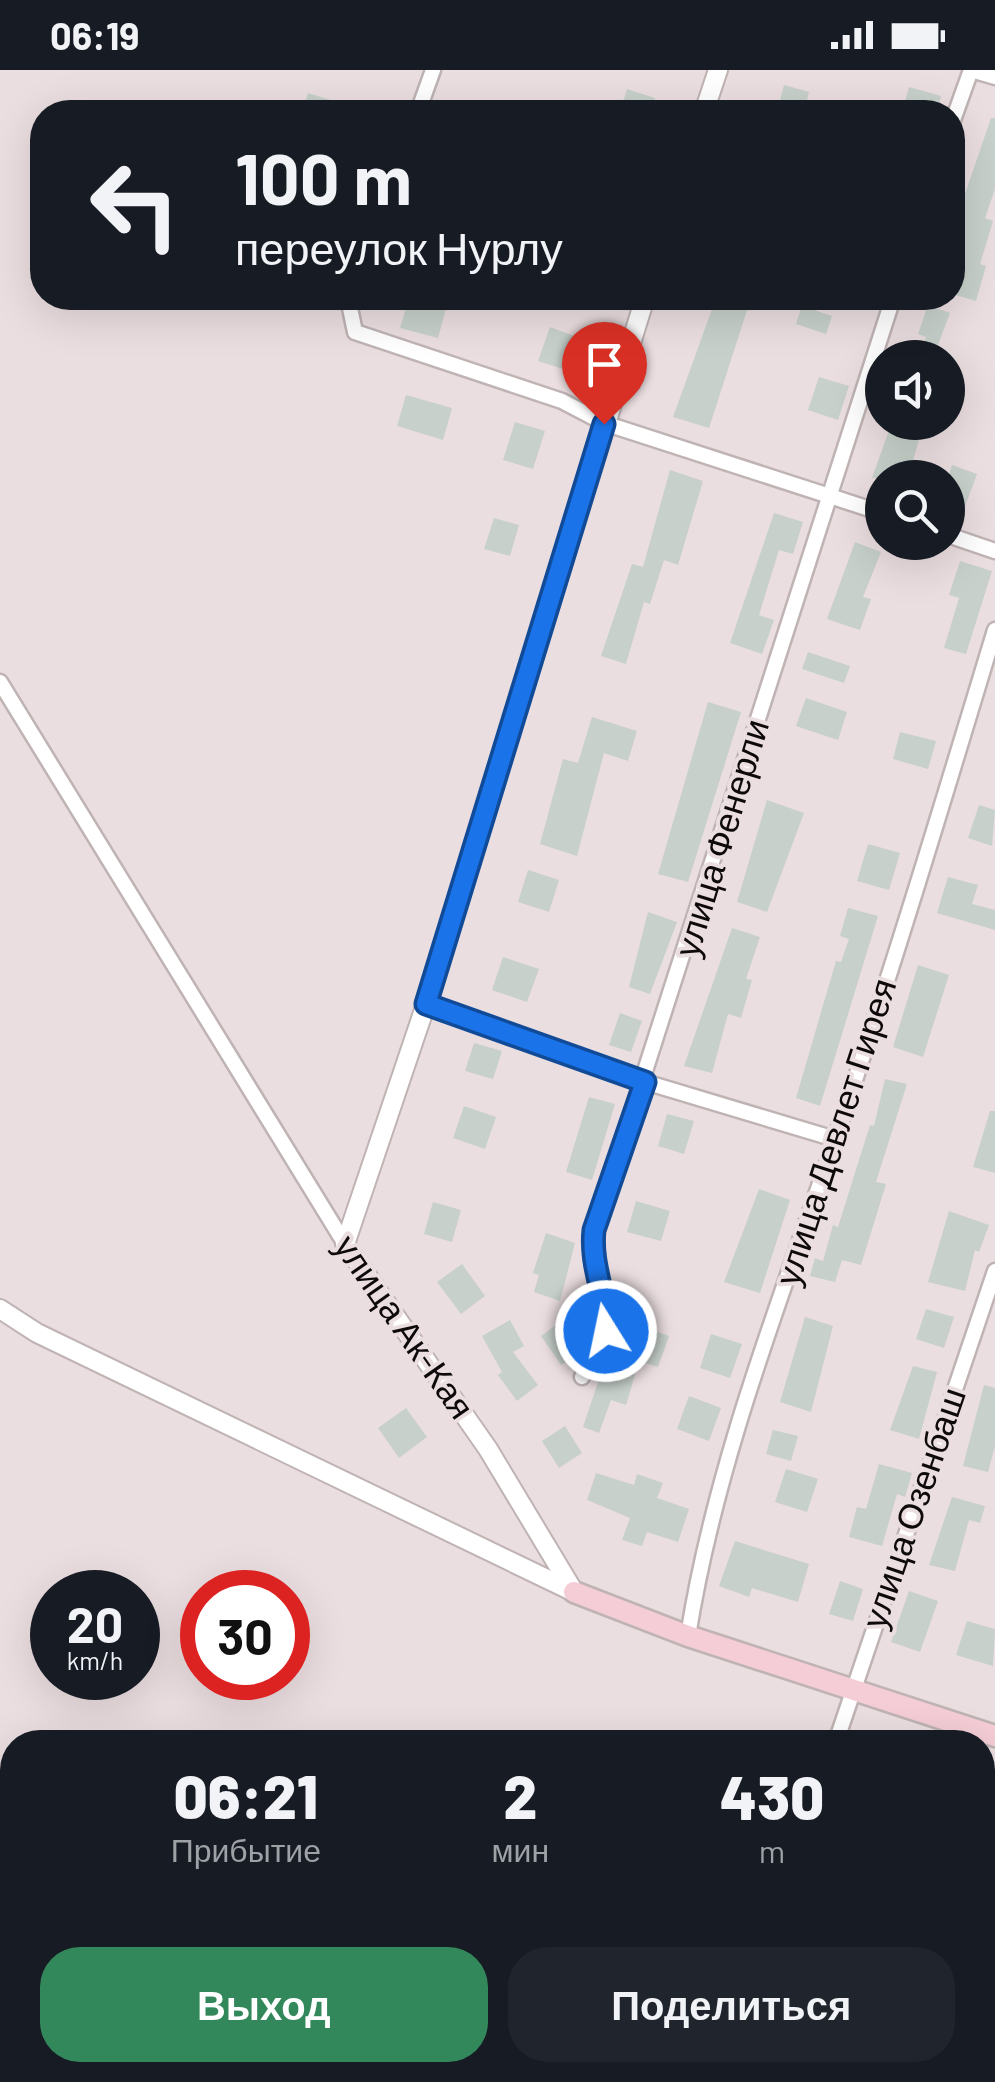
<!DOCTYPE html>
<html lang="ru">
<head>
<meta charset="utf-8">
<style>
	:root { --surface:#171b24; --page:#20242c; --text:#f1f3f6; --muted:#9ea1a6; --accent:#33885b }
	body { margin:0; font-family:Barlow,sans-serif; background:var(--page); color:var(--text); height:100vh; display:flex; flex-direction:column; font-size:38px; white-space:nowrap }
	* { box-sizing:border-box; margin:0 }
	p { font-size:32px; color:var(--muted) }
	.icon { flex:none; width:55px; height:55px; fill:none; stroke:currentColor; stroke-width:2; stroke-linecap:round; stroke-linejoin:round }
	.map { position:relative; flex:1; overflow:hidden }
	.side { position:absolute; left:0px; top:1660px; width:995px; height:352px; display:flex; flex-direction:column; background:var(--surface); border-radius:40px 40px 0 0; box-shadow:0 10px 40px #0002 }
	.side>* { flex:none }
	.hud { position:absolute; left:30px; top:30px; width:935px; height:210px; border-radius:40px; box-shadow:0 10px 40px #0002; background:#171b24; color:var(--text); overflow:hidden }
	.tools { position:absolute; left:865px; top:270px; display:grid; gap:20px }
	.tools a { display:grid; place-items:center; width:100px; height:100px; border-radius:50%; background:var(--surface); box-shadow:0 10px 40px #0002; font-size:50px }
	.speed { position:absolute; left:30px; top:1500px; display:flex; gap:20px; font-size:50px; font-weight:700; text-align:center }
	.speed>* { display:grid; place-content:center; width:130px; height:130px; border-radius:50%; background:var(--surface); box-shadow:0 10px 40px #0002; line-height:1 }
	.speed small { font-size:25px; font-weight:400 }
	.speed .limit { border:15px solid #d22; background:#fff; color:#111 }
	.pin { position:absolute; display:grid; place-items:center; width:85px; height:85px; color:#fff; margin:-102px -42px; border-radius:50% 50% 50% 0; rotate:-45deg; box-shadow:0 0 10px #0007 }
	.pin .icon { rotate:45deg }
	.me { position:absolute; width:110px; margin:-55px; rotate:350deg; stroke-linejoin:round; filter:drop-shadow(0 0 8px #0008) }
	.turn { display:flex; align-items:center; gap:35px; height:210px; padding:0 40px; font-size:45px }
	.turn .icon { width:130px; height:130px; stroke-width:2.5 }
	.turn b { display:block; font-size:70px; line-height:85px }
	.eta { display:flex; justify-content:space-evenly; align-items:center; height:170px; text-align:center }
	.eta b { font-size:60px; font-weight:800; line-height:70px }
	.button { display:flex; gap:20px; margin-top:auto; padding:20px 40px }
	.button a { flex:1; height:115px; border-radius:40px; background:var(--accent); color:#fff; font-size:40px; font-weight:800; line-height:115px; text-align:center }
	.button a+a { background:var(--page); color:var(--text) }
	.status { display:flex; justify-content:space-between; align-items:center; height:70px; padding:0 50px; background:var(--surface); direction:ltr }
	.status svg { height:28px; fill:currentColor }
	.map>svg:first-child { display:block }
	.building { fill:#c7d0ca }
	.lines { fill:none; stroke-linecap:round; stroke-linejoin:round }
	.minor-casing { stroke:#bfb3b4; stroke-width:19 }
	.tertiary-casing { stroke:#bfb3b4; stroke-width:22 }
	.secondary-casing { stroke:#bfb3b4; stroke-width:25 }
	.minor { stroke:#fff; stroke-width:14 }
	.tertiary { stroke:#fff; stroke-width:18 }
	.secondary { stroke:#f4cdd6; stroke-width:20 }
	.route-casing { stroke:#114b97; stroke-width:25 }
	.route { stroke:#1a73e8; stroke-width:18 }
	.labels { text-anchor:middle; stroke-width:8; stroke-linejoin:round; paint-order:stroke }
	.street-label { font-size:35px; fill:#0e0a0b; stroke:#ebdee0 }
</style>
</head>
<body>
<div class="status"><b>06:19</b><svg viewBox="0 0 49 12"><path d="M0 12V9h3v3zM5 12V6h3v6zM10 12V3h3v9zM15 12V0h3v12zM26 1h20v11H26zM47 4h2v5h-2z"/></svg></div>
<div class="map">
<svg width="995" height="2012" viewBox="0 0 995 2012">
	<rect width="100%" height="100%" fill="#ebdee0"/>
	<g class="building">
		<path d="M784,15l25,7 -5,20h-27z"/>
		<path d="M909,17l32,9 -4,16h-35z"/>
		<path d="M627,19l28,9 -4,14h-31z"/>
		<path d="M308,23l52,16v3h-58z"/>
		<path d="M991,48h4v71l-10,29 8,3 -13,43 6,2 -10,35 -24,-7v-62z"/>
		<path d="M409,228l38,7 -9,33 -38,-10z"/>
		<path d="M716,228h35l-42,130 -36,-11z"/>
		<path d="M928,235l22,8 -17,45h-13l6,-21 -8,-3z"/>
		<path d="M802,236l30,10 -6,18 -30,-10z"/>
		<path d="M550,257l24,9 -11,33 -25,-8z"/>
		<path d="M819,307l30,9 -11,34 -30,-10z"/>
		<path d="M406,325l46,13 -9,32 -46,-14z"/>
		<path d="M515,352l30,9 -12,38 -30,-9z"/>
		<path d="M892,352h32l-16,56h-36z"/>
		<path d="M952,395l25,9 -18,49 -11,-4v-41z"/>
		<path d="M670,400l33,11 -25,84 -14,-5 -14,44 -6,-2 -18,62 -25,-8 31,-92 11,3z"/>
		<path d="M774,443l29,9 -10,32 -14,-4 -20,65 15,5 -12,34 -32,-11z"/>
		<path d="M494,448l25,7 -9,31 -26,-7z"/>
		<path d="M855,472l26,10 -18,45 8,2 -11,31 -33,-11z"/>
		<path d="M960,491l32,10 -26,83 -22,-6 15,-50 -10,-3z"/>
		<path d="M808,582l42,14 -6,17 -42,-14z"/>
		<path d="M806,628l41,14 -9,28 -42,-14z"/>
		<path d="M708,632l33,10 -53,170 -30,-8z"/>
		<path d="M592,647l45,14 -9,30 -24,-8 -27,103 -37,-12 23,-85 15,4z"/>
		<path d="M900,662l36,9 -8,28 -35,-10z"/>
		<path d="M767,730l37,13 -37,99 -30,-10z"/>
		<path d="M979,735l16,5 -3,36 -24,-8z"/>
		<path d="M868,774l32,9 -11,37 -32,-9z"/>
		<path d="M528,800l31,10 -10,32 -31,-10z"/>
		<path d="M948,807l30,8 -6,19 23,6v20l-58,-17z"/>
		<path d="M848,838l30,8 -58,190 -24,-8 40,-137 5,1 8,-23 -9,-3z"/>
		<path d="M648,842l29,10 -27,72 -21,-7z"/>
		<path d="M732,858l28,9 -14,42 6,1 -11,38 -13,-4 -16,59 -28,-7z"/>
		<path d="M503,887l36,12 -12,33 -35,-12z"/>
		<path d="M918,895l31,10 -26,82 -30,-10z"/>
		<path d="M620,943l22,8 -11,31 -22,-7z"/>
		<path d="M474,973l28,8 -9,28 -28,-8z"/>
		<path d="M885,1009l22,5 -31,98 10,2 -25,81 -19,-5 -7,22 -25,-6 5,-18 8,3 10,-36 5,2 32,-102 4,1z"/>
		<path d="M589,1027l26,7 -23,76 -26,-8z"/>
		<path d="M464,1036l32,11 -11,32 -32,-11z"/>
		<path d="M990,1041h5v62l-22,-6z"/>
		<path d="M667,1044l27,7 -10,33 -26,-8z"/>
		<path d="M759,1119l31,11 -30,93 -36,-11z"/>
		<path d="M636,1131l34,10 -9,30 -34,-9z"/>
		<path d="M433,1132l28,8 -9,32 -28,-8z"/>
		<path d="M949,1141l40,14 -10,27 -4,-2 -10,41 -37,-9z"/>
		<path d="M546,1163l29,10 -15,58 -26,-9 5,-17 -6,-2z"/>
		<path d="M462,1194l23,32 -24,18 -24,-32z"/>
		<path d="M926,1239l28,8 -10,31 -28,-9z"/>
		<path d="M805,1247l28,9 -22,86 -31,-10z"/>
		<path d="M510,1250l14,26 -11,6 25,33 -21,16 -19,-26 4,-3 -20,-36z"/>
		<path d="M560,1252l21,29 -20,14 -20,-29z"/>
		<path d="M640,1256l29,10 -11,31 -29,-9z"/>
		<path d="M711,1264l31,10 -12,34 -30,-10z"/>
		<path d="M605,1291l31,10 -10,34 -15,-5 -12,33 -16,-6z"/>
		<path d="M913,1296l24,6 -18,67 -29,-9z"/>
		<path d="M984,1315l11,3v58l-7,26 -25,-6z"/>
		<path d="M689,1326l32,12 -12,33 -32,-12z"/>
		<path d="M406,1338l21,29 -28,21 -21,-30z"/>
		<path d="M565,1356l17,27 -23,15 -17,-27z"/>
		<path d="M773,1360l25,6 -7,25 -25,-7z"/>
		<path d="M879,1394l33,9 -7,24 -8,-3 -15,52 -33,-9 8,-30 9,2z"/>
		<path d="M786,1399l32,10 -11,33 -32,-10z"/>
		<path d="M596,1403l38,12 3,-11 26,9 -6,15 32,11 -11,33 -31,-10 -5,14 -20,-6 8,-22 -43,-18z"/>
		<path d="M952,1427l33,9 -5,17 -11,-3 -14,51 -26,-6z"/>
		<path d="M735,1471l74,23 -11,38 -46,-14 -3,9 -30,-11z"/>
		<path d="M840,1511l23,8 -10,32 -24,-7z"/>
		<path d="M909,1521l29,10 -18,51 -29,-10z"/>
		<path d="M967,1551l28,8 -2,37 -37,-11z"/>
	</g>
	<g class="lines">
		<g class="minor-casing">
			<g id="minor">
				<path d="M971,0l24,7"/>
				<path d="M418,42l15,-42"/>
				<path d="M952,53l19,-53"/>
				<path d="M353,228l-3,10 5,24 207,69 42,22 278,90"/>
				<path d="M948,465l47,16"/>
				<path d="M0,612l345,562"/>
				<path d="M426,934l219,78 190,57"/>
				<path d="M582,1307c8,-14 19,-28 23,-44 8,-31 -15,-64 -11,-103l299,-932"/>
				<path d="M688,1566c27,-170 90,-330 146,-493 57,-169 109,-341 161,-513"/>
				<path d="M836,1672l159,-471"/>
				<path d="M0,1834l12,24"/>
				<path d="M982,1927l13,-42"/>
				<path d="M82,2000l7,12"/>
				<path d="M842,2000l11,12"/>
				<path d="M979,2000l10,12"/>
				<path d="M724,2012l5,-12"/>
				<path d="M945,2012l9,-12"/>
			</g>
		</g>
		<g class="tertiary-casing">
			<g id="tertiary">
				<path d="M704,42l14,-42"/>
				<path d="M0,1239l37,24 537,259"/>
				<path d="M574,1522l-86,-143 -143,-205 81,-240 219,-706"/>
			</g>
		</g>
		<g class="secondary-casing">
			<path id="secondary" d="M574,1522l114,44 307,100"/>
		</g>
		<use href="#minor" class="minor"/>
		<use href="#tertiary" class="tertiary"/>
		<use href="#secondary" class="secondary"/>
	</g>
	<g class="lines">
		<g class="route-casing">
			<path id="route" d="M604,354l-178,580 219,78 -51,148c-4,37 13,65 12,101"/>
		</g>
		<use href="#route" class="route"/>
	</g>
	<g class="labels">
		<g class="street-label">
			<text transform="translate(722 768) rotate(-73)" y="12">улица Фенерли</text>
			<text transform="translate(836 1062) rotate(-72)" y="12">улица Девлет Гирея</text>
			<text transform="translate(404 1257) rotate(55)" y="12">улица Ак-Кая</text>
			<text transform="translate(914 1438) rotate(-71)" y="12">улица Озенбаш</text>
		</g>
	</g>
</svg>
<div class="tools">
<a><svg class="icon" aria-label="sound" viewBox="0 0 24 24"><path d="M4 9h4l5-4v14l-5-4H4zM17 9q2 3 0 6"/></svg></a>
<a><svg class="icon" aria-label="search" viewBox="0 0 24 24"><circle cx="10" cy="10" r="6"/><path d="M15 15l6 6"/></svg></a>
</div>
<div class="speed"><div>20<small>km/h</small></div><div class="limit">30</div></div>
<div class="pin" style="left:604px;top:354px;background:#d93025"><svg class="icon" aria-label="arrive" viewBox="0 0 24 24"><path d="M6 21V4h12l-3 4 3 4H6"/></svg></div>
<svg class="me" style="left:606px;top:1261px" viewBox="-20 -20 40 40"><circle r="17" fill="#1a73e8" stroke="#fff" stroke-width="3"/><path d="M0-11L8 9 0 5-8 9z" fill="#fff"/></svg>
<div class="hud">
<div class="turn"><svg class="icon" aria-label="left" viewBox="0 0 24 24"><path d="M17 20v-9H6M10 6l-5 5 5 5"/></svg><div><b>100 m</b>переулок Нурлу</div></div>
</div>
<section class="side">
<div class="eta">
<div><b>06:21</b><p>Прибытие</p></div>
<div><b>2</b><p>мин</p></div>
<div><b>430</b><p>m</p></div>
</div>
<div class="button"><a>Выход</a><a>Поделиться</a></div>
</section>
</div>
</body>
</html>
